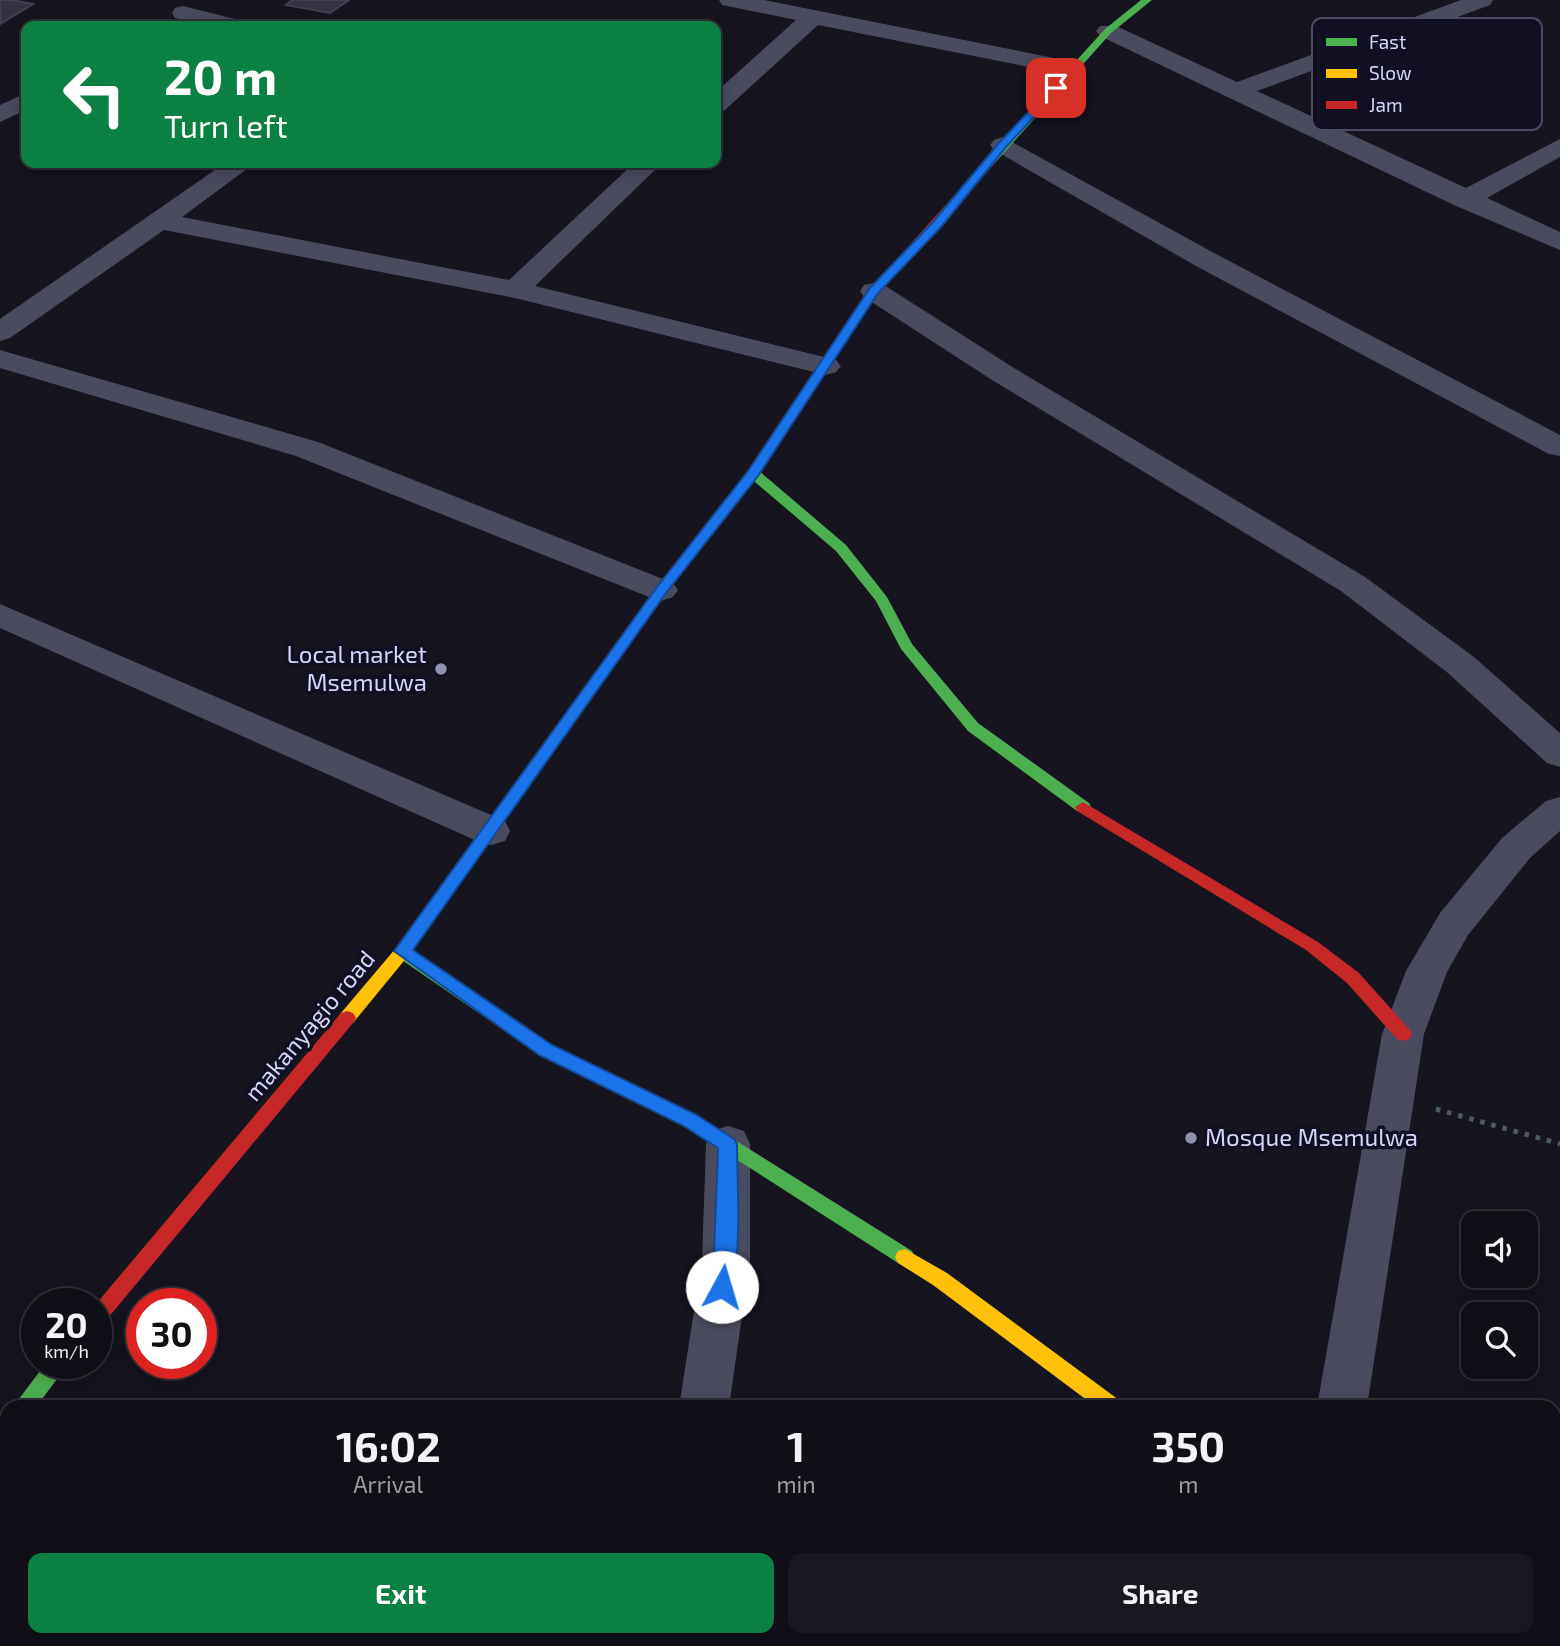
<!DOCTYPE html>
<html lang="en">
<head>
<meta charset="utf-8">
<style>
	:root { --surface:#100f17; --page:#191820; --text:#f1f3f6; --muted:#9c9ca1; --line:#302f36; --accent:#0b8043 }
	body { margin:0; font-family:"Exo 2",sans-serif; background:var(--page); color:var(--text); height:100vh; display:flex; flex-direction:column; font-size:26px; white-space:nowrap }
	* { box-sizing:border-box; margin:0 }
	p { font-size:23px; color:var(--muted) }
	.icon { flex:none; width:38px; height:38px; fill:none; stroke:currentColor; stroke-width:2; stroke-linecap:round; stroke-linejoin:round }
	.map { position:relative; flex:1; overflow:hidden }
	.details { position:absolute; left:0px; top:1400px; width:1561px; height:247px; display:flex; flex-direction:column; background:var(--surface); border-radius:21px 21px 0 0; box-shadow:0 4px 18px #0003,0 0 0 2px var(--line) }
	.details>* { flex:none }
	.hud { position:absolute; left:21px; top:21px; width:700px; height:147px; border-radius:14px; box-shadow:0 4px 18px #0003,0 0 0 2px var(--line); background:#0b8043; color:#fff; overflow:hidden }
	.controls { position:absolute; left:1461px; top:1211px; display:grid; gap:14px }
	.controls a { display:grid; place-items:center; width:77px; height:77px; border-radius:14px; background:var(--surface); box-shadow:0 4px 18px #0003,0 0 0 2px var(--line); font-size:35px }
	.speed { position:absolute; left:21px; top:1288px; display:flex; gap:14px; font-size:35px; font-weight:700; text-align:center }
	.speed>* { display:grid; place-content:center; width:91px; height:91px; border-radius:50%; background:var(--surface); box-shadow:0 4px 18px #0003,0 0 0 2px var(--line); line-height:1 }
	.speed small { font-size:18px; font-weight:400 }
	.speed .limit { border:10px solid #d22; background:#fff; color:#111 }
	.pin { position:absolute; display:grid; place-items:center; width:60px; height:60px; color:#fff; margin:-30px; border-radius:14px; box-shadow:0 4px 10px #0006 }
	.me { position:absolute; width:77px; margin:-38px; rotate:6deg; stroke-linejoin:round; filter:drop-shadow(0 0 5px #0008) }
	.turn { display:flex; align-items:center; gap:24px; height:147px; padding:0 28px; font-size:32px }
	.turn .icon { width:91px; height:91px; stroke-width:2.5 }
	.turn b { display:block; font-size:49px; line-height:60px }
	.eta { display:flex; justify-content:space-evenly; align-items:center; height:119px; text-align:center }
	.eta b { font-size:42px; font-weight:700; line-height:49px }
	.action { display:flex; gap:14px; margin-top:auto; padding:14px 28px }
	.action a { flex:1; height:80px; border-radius:14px; background:var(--accent); color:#fff; font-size:28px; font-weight:700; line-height:80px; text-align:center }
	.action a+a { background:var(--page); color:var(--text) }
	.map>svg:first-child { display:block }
	.building { fill:#333241; stroke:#414052; stroke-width:2 }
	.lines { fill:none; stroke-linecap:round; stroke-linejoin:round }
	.path { stroke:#4b5b64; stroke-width:5; stroke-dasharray:4.5 7; stroke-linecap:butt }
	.street { fill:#4a4b5f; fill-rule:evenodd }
	.fast { fill:#4caf50; fill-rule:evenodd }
	.slow { fill:#ffc107; fill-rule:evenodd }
	.jam { fill:#c62828; fill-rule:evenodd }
	.route { fill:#1a73e8; stroke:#114b97; stroke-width:2 }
	.poi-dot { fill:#9292ae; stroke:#111023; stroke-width:2.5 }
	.labels { text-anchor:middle; stroke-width:7; stroke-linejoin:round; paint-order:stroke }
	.poi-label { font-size:24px; fill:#d6d6fb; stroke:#111023; text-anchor:end }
	.street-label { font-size:24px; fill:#d6d6fb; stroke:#111023 }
	.key { fill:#111023; stroke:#4c4b64; stroke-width:2 }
	.key-label { font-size:19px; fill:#d6d6fb }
</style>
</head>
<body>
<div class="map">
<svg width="1560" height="1646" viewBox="0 0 1560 1646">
	<rect width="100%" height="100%" fill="#15141f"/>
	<g class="building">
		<path d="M0,0h12l21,4 -33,20z"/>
		<path d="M292,0h57l-19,13 -44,-8z"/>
	</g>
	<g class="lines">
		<path class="path" d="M1436,1109l124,35"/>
		<g class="street">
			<path d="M719,0h45l310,62 8,2 4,5 -4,5 -8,2 -256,-51 -93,85 -9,2v-20l80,-72 -74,-15z"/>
			<path d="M1461,0h32l-3,5 -233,86 209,97 94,-49v18l-73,41 73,34v18l-104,-44 -356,-170 -4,-5 4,-5h16l121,56z"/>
			<path d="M183,6l60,15 3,5h-37l-34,-8 -3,-5 3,-5z"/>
			<path d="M26,93v17l-26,12v-17z"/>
			<path d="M1003,137l213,117 344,181v21l-11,-2 -353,-188 -202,-116 -4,-5 4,-5z"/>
			<path d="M225,163h30l-73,54 327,63 125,-117h28l-127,123 301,74 5,6 -5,6 -10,3 -311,-77 -351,-68 -154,108 -10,3v-22z"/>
			<path d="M874,283l10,2 130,83 351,209 109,80 86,76v34l-13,-4 -99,-90 -107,-82 -349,-211 -128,-83 -4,-6 4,-6z"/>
			<path d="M0,350l318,92 355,141 5,7 -5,7 -12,4 -12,-4 -353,-141 -296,-88z"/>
			<path d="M0,604l505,217 5,10 -5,10 -14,4 -14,-4 -477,-213z"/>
			<path d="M1560,797v34l-30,27 -62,77 -21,37 -23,62 -57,373h-50l65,-373 24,-63 34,-58 62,-75 44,-37z"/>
			<path d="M728,1126l16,5 6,13v116l-21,147h-50l23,-147 4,-116 6,-13z"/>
			<path d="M575,1640h56l-2,6h-56z"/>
			<path d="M1276,1640h54l-1,6h-54z"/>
			<path d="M1466,1640h68l2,6h-68z"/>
		</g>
		<g class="fast">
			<path d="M1141,0h11l-41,33 -143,160h-8v-4l145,-160z"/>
			<path d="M753,469l5,1 88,75 41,52 25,47 66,79 111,80 2,4 -2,4h-12l-109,-80 -67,-82 -25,-48 -40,-50 -88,-75 -1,-3z"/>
			<path d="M402,946l150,99 143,70 217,136 3,6 -3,6 -7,2 -7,-2 -215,-138 -143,-70 -144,-99 -2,-4 2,-4z"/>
			<path d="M46,1363h23l-33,44h-23z"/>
		</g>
		<g class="slow">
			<path d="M609,659l7,5 -2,3 -206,289 -55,67 -6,2 -6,-2 -3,-5 3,-5 55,-65 208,-287z"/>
			<path d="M905,1249l42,24 172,127 3,7h-26l-163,-122 -35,-22 -3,-6 3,-6z"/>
		</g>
		<g class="jam">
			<path d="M960,189l9,2 -91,102 -120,183 -92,117 -52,74h-10l-2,-3 2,-3 52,-74 92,-116 122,-182z"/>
			<path d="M1083,802l235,140 41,31 50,56 3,5 -3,5 -6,2 -6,-2 -50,-56 -41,-33 -229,-139 -2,-4z"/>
			<path d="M347,1011l6,2 3,5 -3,5 -250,301 -7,3v-23l245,-291z"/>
			<path d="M7,1417v25l-7,3v-26z"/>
		</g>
	</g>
	<path class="route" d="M1053,86l8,2 -55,59 -65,80 -63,66 -120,183 -92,117 -253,357 139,95 143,69 39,25 3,5c0,36 6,119 -8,149l-7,3 -7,-3c-4,-8 3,-125 3,-145l-36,-23 -143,-70 -145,-104 263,-364 91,-116 122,-183 63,-66 66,-79z"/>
	<g class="poi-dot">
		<circle cx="441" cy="669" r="7"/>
		<circle cx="1191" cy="1138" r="7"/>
	</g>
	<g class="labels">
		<g class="poi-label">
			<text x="427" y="663">Local market<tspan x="427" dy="28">Msemulwa</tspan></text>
			<text x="1205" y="1146" text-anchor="start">Mosque Msemulwa</text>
		</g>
		<g class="street-label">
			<text transform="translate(310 1026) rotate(-50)" y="8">makanyagio road</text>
		</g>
	</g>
	<rect x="1312" y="18" width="230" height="112" rx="10" class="key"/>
	<rect x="1326" y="38" width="31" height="8" fill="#4caf50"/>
	<rect x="1326" y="69" width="31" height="9" fill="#ffc107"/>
	<rect x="1326" y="101" width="31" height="8" fill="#c62828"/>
	<g class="key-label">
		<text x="1369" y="49">Fast</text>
		<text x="1369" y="80">Slow</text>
		<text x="1369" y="112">Jam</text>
	</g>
</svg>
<div class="controls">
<a><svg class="icon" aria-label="sound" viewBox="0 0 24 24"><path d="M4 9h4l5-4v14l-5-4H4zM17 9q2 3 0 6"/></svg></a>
<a><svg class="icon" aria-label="search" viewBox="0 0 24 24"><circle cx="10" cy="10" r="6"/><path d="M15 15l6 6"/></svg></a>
</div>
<div class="speed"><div>20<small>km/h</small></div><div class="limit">30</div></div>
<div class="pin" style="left:1056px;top:88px;background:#d93025"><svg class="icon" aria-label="arrive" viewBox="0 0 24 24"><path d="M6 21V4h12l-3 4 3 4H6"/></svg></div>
<svg class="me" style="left:722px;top:1287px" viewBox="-20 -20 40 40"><circle r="19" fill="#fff"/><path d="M0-13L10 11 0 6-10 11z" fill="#1a73e8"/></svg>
<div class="hud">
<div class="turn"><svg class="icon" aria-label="left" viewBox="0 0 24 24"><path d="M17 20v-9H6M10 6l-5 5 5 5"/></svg><div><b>20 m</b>Turn left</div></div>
</div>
<section class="details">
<div class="eta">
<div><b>16:02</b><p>Arrival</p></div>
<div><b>1</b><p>min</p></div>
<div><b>350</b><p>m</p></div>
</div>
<div class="action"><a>Exit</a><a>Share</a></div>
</section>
</div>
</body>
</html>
